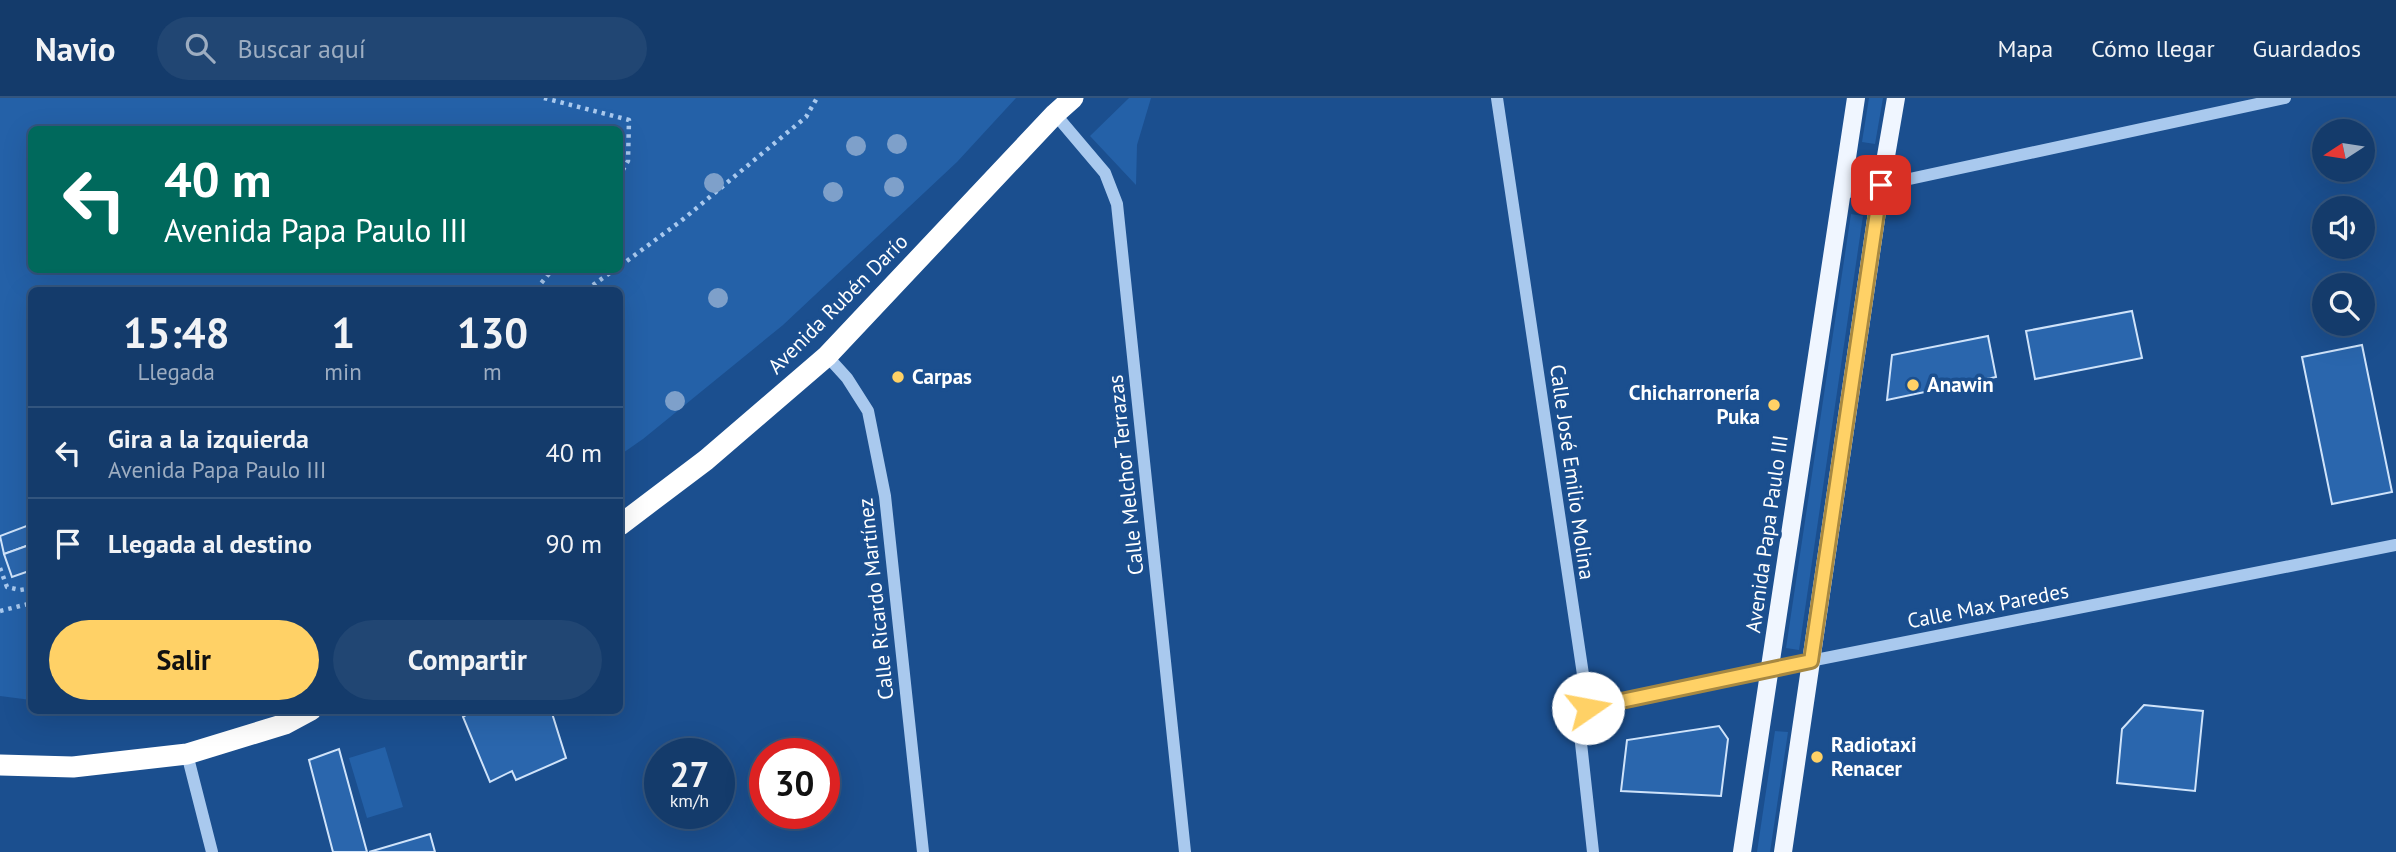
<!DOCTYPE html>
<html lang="es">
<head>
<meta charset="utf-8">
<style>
	:root { --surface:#143b6b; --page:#214673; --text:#f1f3f6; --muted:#9dadc1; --line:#33557e; --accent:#ffd166 }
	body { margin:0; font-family:"PT Sans",sans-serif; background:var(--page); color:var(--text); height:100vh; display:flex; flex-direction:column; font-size:26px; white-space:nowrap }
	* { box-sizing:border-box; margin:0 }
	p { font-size:23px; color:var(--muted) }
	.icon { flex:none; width:38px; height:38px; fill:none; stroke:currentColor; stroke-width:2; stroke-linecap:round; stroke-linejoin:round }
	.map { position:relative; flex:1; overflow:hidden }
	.panel { position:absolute; left:28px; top:189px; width:595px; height:427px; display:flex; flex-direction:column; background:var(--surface); border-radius:10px; box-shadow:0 7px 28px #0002,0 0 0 2px var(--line) }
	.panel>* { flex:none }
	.hud { position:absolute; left:28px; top:28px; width:595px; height:147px; border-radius:10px; box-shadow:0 7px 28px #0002,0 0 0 2px var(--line); background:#00695c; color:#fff; overflow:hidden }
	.needle { width:46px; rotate:258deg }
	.buttons { position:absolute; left:2312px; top:21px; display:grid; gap:14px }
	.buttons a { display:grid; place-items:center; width:63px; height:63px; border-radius:50%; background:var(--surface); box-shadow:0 7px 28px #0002,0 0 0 2px var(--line); font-size:35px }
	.speed { position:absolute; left:644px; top:640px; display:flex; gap:14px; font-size:35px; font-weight:700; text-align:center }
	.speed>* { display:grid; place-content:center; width:91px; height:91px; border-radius:50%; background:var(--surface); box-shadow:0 7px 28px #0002,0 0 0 2px var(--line); line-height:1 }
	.speed small { font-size:18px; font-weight:400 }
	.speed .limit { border:10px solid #d22; background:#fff; color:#111 }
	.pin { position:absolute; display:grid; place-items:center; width:60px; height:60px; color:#fff; margin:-30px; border-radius:14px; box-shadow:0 4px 10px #0006 }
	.me { position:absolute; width:77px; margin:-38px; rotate:78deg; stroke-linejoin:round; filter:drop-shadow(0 0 5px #0008) }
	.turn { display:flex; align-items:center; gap:24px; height:147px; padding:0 21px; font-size:32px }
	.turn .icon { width:91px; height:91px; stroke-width:2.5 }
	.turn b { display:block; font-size:49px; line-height:60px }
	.eta { display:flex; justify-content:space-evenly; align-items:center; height:119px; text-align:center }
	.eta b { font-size:42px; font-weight:700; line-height:49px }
	.action { display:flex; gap:14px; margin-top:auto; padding:14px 21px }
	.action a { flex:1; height:80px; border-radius:42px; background:var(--accent); color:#111; font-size:28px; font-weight:700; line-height:80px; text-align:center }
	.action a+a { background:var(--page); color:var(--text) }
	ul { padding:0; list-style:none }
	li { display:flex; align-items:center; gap:21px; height:91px; padding:0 21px; border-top:2px solid var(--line) }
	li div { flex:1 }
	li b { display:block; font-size:26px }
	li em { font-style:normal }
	header { display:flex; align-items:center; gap:42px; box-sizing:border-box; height:98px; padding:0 35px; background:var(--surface); border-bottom:2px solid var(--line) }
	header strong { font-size:33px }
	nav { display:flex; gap:38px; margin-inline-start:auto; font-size:24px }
	.search { width:490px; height:63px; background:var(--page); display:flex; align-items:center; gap:18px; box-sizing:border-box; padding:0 24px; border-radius:38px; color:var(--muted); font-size:26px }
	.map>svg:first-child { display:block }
	.green { fill:#2461a8; fill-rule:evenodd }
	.building { fill:#2a66ad; stroke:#cfe3fa; stroke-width:2 }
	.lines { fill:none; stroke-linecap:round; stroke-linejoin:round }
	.path { stroke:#a9c9ee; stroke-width:4.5; stroke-dasharray:3.5 5; stroke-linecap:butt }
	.minor { stroke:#a9c9ee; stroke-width:12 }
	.major { stroke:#f0f6ff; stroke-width:18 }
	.highway { stroke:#fff; stroke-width:21 }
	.tree { fill:#7ea0ca }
	.route-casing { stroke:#a68842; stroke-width:18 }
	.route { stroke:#ffd166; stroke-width:12 }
	.poi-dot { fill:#ffd166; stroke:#1b4f8f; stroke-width:2.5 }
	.labels { text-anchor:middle; stroke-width:7; stroke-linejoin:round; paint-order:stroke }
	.street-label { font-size:21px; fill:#fff; stroke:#1b4f8f }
	.poi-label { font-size:21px; font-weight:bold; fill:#fff; stroke:#1b4f8f; text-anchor:start }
</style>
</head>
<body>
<header>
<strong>Navio</strong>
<div class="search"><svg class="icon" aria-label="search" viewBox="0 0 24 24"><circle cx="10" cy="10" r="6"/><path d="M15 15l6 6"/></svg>Buscar aquí</div>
<nav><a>Mapa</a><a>Cómo llegar</a><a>Guardados</a></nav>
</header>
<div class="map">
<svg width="2396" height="754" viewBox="0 0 2396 754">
	<rect width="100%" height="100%" fill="#1b4f8f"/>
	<g class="green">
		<path d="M0,0h1016l-59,64 -174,163 -140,114 -23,16v-165h-588l-1,410 -31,-4zM32,32h588v140h-588z"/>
		<path d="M1129,0h22l-14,47 -1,40 -46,-49z"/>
		<path d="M1869,0h14l-8,46 -13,-2z"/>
		<path d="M1851,116l12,2 -64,434 -13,-2z"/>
		<path d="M1775,633l13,1 -18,120h-13z"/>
		<path d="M385,649l18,60 -36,11 -18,-60z"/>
	</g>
	<g class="building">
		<path d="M2132,213l10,47 -107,21 -9,-48z"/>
		<path d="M1988,238l8,41 -109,23 5,-45z"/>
		<path d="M2362,247l30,147 -60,12 -30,-147z"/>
		<path d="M29,427l3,19 -28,10 -4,-18z"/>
		<path d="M32,446v26l-20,7 -8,-23z"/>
		<path d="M2144,607l59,6 -8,80 -78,-8 5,-54z"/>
		<path d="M474,612h77l15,48 -50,22 -4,-9 -22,11 -27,-65z"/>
		<path d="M1719,628l9,13 -7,57 -100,-5 6,-51z"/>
		<path d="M339,651l28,103h-34l-24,-92z"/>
		<path d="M430,736l5,18h-66z"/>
	</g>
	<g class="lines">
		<g class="path">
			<path d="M544,0l85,22 -1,41 -8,14"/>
			<path d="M620,168l61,-45 125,-104 11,-19"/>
			<path d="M539,192l-1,-3 14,-17"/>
			<path d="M586,192l28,-20"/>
			<path d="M0,470l7,19 13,3 12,-2"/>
			<path d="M0,513l32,-8"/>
		</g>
		<g class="minor">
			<path d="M1497,0l91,610 -8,26 13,118"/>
			<path d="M1055,16l50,59 12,31 68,648"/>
			<path d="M1840,96l445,-96"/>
			<path d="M827,258l20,22 21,33 17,85 38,356"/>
			<path d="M1588,610l182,-39 626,-124"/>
			<path d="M187,656l25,98"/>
		</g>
		<g class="major">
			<path d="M1742,754l114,-754"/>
			<path d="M1783,754l98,-667 15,-87"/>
		</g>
		<g class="highway">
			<path d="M620,427l86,-65 121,-104 228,-242 18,-16"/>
			<path d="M0,667l73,2 114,-13 98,-30 26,-14"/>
		</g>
	</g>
	<g class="tree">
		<circle cx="897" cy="46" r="10"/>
		<circle cx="856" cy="48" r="10"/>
		<circle cx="714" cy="85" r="10"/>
		<circle cx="894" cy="89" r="10"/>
		<circle cx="833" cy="94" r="10"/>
		<circle cx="718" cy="200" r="10"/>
		<circle cx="675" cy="303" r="10"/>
	</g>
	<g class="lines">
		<g class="route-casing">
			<path id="route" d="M1588,610l223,-47 70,-476"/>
		</g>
		<use href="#route" class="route"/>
	</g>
	<g class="poi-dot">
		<circle cx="898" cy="279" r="7"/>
		<circle cx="1913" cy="287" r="7"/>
		<circle cx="1774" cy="307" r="7"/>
		<circle cx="1817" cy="659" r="7"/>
	</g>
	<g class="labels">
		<g class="street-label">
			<text transform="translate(838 206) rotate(-45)" y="7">Avenida Rubén Darío</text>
			<text transform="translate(1572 374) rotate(82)" y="7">Calle José Emilio Molina</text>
			<text transform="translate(1126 377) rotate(-96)" y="7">Calle Melchor Terrazas</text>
			<text transform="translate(1767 436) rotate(-82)" y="7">Avenida Papa Paulo III</text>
			<text transform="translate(876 501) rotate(-96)" y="7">Calle Ricardo Martínez</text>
			<text transform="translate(1988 508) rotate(-11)" y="7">Calle Max Paredes</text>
		</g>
		<g class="poi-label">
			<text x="912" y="286">Carpas</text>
			<text x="1927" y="294">Anawin</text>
			<text x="1760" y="302" text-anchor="end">Chicharronería<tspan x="1760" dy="24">Puka</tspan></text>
			<text x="1831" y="654">Radiotaxi<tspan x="1831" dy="24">Renacer</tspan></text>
		</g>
	</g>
</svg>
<div class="buttons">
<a><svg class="needle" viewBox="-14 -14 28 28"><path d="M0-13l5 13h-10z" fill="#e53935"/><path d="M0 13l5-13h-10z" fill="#9dadc1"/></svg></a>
<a><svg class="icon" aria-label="sound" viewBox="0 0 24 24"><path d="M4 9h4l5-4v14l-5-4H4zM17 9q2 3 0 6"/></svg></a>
<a><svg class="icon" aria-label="search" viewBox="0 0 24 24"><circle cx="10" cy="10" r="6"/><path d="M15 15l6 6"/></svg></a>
</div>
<div class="speed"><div>27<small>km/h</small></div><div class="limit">30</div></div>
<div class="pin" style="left:1881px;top:87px;background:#d93025"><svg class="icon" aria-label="arrive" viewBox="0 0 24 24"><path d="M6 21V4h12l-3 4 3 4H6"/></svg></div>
<svg class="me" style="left:1588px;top:610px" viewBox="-20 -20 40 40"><circle r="19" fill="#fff"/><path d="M0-13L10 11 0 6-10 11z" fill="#ffd166"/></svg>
<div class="hud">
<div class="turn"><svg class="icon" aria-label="left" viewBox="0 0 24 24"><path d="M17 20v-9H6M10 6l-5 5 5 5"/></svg><div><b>40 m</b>Avenida Papa Paulo III</div></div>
</div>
<section class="panel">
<div class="eta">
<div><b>15:48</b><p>Llegada</p></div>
<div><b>1</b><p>min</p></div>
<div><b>130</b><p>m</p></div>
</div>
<ul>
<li><svg class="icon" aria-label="left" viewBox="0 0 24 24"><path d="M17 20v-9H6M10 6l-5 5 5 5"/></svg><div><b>Gira a la izquierda</b><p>Avenida Papa Paulo III</p></div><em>40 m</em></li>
<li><svg class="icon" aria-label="arrive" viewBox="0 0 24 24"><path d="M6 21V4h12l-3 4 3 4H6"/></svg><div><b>Llegada al destino</b></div><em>90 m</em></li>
</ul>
<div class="action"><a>Salir</a><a>Compartir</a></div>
</section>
</div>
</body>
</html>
